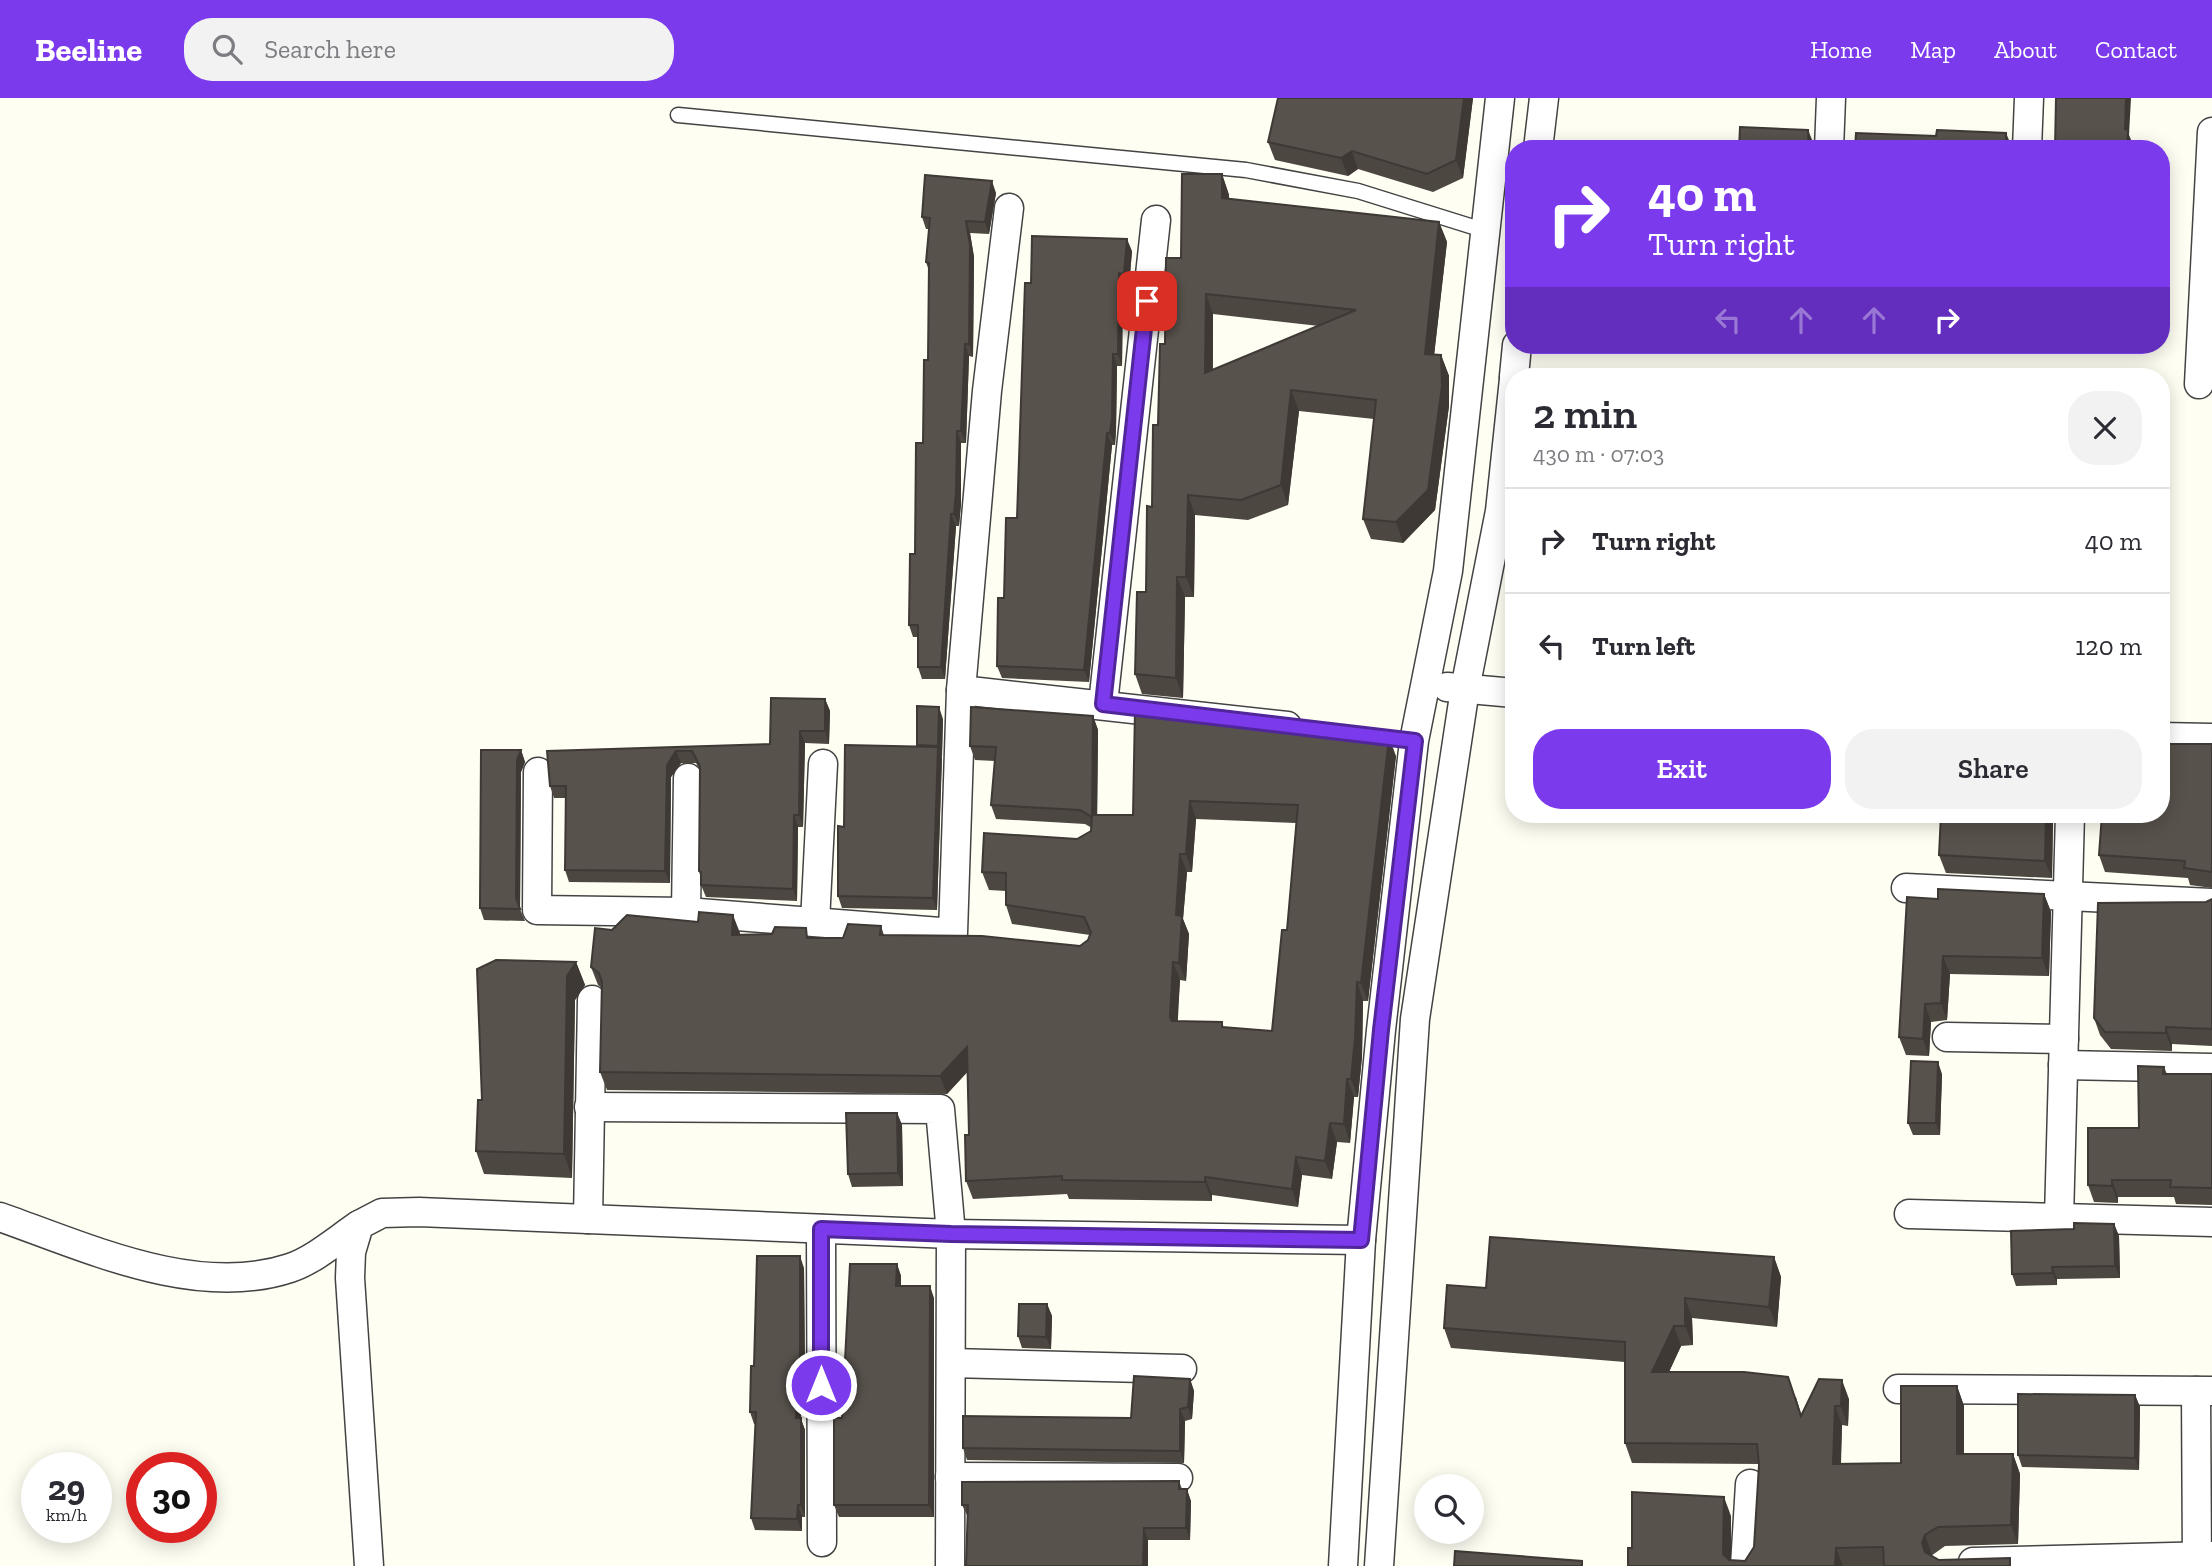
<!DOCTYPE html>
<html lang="en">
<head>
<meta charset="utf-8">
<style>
	:root { --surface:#fff; --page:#f2f2f3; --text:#2b2b33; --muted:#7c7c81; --line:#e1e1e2; --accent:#7c3aed }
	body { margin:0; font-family:"Zilla Slab",serif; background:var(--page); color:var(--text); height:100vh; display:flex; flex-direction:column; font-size:26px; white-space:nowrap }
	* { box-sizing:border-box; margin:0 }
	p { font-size:23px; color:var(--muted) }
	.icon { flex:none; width:38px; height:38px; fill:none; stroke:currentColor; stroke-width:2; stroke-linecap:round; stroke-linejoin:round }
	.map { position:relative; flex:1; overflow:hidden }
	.details { position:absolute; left:1505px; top:270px; width:665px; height:455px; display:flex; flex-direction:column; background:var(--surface); border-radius:28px; box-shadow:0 4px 18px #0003 }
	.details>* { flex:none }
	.banner { position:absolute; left:1505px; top:42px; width:665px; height:214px; border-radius:28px; box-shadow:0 4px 18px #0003; background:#7c3aed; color:#fff; overflow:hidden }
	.tools { position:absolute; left:1414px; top:1376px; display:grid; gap:14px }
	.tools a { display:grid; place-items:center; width:70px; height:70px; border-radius:50%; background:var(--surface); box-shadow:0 4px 18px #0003; font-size:35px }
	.speed { position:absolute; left:21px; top:1354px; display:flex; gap:14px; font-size:35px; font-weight:700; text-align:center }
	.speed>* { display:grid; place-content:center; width:91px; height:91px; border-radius:50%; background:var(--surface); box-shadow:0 4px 18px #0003; line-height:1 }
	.speed small { font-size:18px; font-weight:400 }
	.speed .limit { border:10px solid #d22; background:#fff; color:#111 }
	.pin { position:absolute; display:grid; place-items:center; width:60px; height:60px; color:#fff; margin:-30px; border-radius:14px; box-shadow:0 4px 10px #0006 }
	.me { position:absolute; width:77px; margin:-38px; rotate:0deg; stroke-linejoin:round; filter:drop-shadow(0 0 5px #0008) }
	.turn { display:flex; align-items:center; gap:24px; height:147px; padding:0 28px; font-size:32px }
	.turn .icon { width:91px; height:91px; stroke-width:2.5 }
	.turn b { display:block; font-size:49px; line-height:60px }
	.lanes { display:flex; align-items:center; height:66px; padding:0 28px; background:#0003; justify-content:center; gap:35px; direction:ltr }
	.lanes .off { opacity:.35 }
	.round { display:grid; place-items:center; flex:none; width:74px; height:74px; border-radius:28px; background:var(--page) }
	.head { display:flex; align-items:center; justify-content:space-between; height:119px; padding:0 28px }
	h1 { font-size:42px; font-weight:600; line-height:52px }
	.cta { display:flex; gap:14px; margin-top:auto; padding:14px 28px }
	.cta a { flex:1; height:80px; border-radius:28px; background:var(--accent); color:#fff; font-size:28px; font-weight:600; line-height:80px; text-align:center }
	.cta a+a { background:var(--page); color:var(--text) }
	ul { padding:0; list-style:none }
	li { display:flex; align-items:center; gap:21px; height:105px; padding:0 28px; border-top:2px solid var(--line) }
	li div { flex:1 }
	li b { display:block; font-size:26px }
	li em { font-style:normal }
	header { display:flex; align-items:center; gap:42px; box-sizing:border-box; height:98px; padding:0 35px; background:var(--accent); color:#fff }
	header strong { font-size:33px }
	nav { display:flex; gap:38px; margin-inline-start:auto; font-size:24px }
	.search { width:490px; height:63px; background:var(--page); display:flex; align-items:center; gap:18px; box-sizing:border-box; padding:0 24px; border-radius:28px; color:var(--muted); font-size:26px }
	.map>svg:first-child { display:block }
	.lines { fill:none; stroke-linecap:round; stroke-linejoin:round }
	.service-casing { stroke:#434343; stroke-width:17 }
	.minor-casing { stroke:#434343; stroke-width:31 }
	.service { stroke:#fff; stroke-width:14 }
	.minor { stroke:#fff; stroke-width:28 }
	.wall { fill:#4c4741; fill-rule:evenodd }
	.shaded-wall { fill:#3e3935 }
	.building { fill:#58524c; stroke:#3e3935; stroke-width:2; fill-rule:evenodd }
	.route-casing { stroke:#51269a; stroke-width:18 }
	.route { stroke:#7c3aed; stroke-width:12 }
</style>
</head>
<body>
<header>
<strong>Beeline</strong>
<div class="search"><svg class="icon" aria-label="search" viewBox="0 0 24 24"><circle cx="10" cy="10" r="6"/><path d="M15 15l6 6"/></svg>Search here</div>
<nav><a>Home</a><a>Map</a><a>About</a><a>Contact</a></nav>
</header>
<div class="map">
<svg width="2212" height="1468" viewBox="0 0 2212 1468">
	<rect width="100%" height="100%" fill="#fffef3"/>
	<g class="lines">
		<g class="service-casing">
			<path id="service" d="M678,17l568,55 112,21 125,39"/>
		</g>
		<g class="minor-casing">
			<g id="minor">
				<path d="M1538,51l6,-51"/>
				<path d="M1829,51l2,-51"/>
				<path d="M2027,51l2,-51"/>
				<path d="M1009,110l-22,183 -26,299 326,36"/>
				<path d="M1514,278l3,-31"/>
				<path d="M2199,286l13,-252"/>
				<path d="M1447,589l67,6"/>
				<path d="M1103,606l53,-484"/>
				<path d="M2161,639l51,1"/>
				<path d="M538,674l-1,138 149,2 267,21 8,-243"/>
				<path d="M1906,790l306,15"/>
				<path d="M686,814l2,-134"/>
				<path d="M815,824l8,-158"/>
				<path d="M1947,939l117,2"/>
				<path d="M2063,967l149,3"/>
				<path d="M1909,1116l303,8"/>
				<path d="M0,1119c88,31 197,82 290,51 24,-8 48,-29 69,-43"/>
				<path d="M2059,1120l11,-404"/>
				<path d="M588,1121l4,-219"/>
				<path d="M821,1131l1,313"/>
				<path d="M951,1265l231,6"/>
				<path d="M1898,1291l314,2"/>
				<path d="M2196,1293l1,175"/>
				<path d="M950,1379l228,1"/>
				<path d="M1973,1464l239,-6"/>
				<path d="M369,1468l-19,-288 1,-26 8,-27 23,-12 37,-1 532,22 -11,-125 -351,-2"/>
				<path d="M950,1468l1,-332 410,6"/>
				<path d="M1343,1468l18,-326 20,-210 33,-289 34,-170 52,-473"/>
				<path d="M1379,1468l36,-547 50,-330 35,-178 14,-132"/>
				<path d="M1745,1468l5,-82"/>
			</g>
		</g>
		<use href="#service" class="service"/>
		<use href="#minor" class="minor"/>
	</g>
	<g class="wall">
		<path d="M1473,0l-10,80 -30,14 -75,-23 -10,7 -73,-16 -7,-18z"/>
		<path d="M1222,76l7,21v4l210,23 8,20 -13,113h7l8,21v30l-14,104 -32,33 -32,-4 -8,-20 11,-100 -75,-8 -11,94 -40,15 -53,-5 -1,82h-9l-2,101 -41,-4 -7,-20 11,-82 19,-248 16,-86zM1213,216l106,12 -106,44z"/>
		<path d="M996,95l-7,41 -19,-1 4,24 -1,100 -4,-1 -3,87h-5v61l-2,22h-3l-11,153h-23l-4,-12v-30h-5l-4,-12 14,-182 5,-83 1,-89 -3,-9 3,-33h-3l-4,-12z"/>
		<path d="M1132,153l-3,35 -6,-1 -1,81h-5l-1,64 -1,15h-3l-23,237 -87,-4 -5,-12 7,-68 13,-80 14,-235z"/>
		<path d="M1933,247h74l-1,6 -71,-2z"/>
		<path d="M825,601l5,12 -1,33 -24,-1 -2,84h-5l-1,74 -91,-4 -5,-12v-6l-2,-8 1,-100 -4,-8h-15l-10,14 -1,106 -101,-1 -4,-12 1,-72h-12l-4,-12 -3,-35 223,-7z"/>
		<path d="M1135,611l261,47 -28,245h-5l-1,56 -4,40h-4l-4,46 -13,-1 -5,37 -30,-4 -4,32 -86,-12v6l-143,-2 -2,-5 -94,5 -7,-18 3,-46 -2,-63 -20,22 -340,-4 -7,-18 2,-84 -4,-3 -7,-18 21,-37 86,-8 42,11 -1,2 71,3h33l38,-12 3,9 196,11 8,-6 2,-5 -78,-11 -6,-19v-14l-17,-1 -7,-18 95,-33 14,-8 1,-3 -7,-4 -89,-5 -5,-14 4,-44 -20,-1 -5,-14 123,-30 5,14 -1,85h36zM1196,721l100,4 -9,107 -15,101 -48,-3 -2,-6 -45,-1 3,-41 6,1 3,-47 -6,-15 4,-47h5z"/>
		<path d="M943,621l-6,191 -95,-2 -4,-12 6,-69 74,-80 -1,-2z"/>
		<path d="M2212,646v144l-22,-3 -2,-7 -83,-6 -6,-17z"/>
		<path d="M521,652l4,12 -4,10 -1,137 5,12 -41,-1 -4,-12z"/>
		<path d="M1941,716h110l2,5 -1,59 -106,-5 -7,-18z"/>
		<path d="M2044,796l7,18 -2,64 -99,-2 -3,46 -16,2 -2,34 -23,-1 -7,-18 39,-138z"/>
		<path d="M2212,801v147l-40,-2v7l-61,-2 -11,-14 -6,-17 112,-116z"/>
		<path d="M576,864l9,23 -10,15 -3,178 -88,-4 -8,-23 6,-51z"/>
		<path d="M2164,969l3,7h45v131l-36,-1 -2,-7h-56v6l-24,-1 -6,-17 51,-57z"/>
		<path d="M1942,976l-2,61h-27l-5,-12z"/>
		<path d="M897,1015l5,12 1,61 -51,1 -4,-13z"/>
		<path d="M2114,1126l5,12 1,42 -63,1v6l-41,1 -4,-12 62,-45z"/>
		<path d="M1774,1159l7,20 -4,50 -85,-9 1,27 -12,1 -12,26 127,25 5,17 48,-15 -1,27 -6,-1 -1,39 60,-1 56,-77 7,20v48h49l7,20 -2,70 -73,2 -14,10 8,4 71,6h-382l4,-18 99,-32v44l14,1 9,-14 5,-83 -127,-1 -7,-20v-81l-174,-14 -7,-20 42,-40z"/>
		<path d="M897,1166l4,12v10l33,12v219h-95l-5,-12 8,-87z"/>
		<path d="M804,1170l1,105h-3l-1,46 4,11v87h-3v14l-47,-1 -4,-12 5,-94h-2l-4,-12 4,-46z"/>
		<path d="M1047,1206l5,12 -1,33 -29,-1 -4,-12z"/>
		<path d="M1190,1281l4,12 -2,28 -7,2 -1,42 -217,-3 -4,-12 168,-30z"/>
		<path d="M2135,1297l5,12 -1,63 -117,-3 -4,-12z"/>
		<path d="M1179,1383l3,8 9,12 -1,39h-42v26h-182l2,-49 -6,-12z"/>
	</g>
	<g class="shaded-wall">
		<path d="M1464,0h9l-10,80 -7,-18z"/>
		<path d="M2126,0h5l-2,37 3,7v7h-5l-2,-20z"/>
		<path d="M1808,32l5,12v7h-4z"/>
		<path d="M2006,35l5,12v4h-5z"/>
		<path d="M1352,53l6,18 -10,7 -7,-18z"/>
		<path d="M1222,76l7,21v23l-7,-20z"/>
		<path d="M992,83l4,12 -7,41 -4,-12z"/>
		<path d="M966,123l4,12 4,24 -1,100 -4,-13z"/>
		<path d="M1439,124l8,20 -15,132 -7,-20z"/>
		<path d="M1127,141l5,12 -3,35 -5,-12z"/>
		<path d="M1119,175l4,12 -1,81 -4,-12z"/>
		<path d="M1206,196l7,20 -1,79 -7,-20z"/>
		<path d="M965,246l4,12 -3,87 -5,-12z"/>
		<path d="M1113,256l4,12 -1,64 -1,15 -5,-12z"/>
		<path d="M1441,257l8,21v30l-14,104 -32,33 -7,-21z"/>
		<path d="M1291,292l8,21 -11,94 -7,-20z"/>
		<path d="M957,333l4,12v61l-2,22 -5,-12z"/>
		<path d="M1107,335l5,12 -23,237 -5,-12z"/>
		<path d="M1188,397l7,20 -1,82 -8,-20z"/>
		<path d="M951,416l5,12 -11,153 -4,-12z"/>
		<path d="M1177,479l8,20 -2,101 -7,-20z"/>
		<path d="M825,601l5,12 -1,33 -4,-13z"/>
		<path d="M939,609l4,12 -1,39 -4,-12z"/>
		<path d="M1093,618l5,14 -1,102 -5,-15z"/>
		<path d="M800,633l5,12 -2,84 -4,-12z"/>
		<path d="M1389,639l7,19 -28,245 -7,-18z"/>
		<path d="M938,649l4,12 -5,151 -4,-12z"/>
		<path d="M521,652l4,12 -4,10 -1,138 -4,-12 1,-138z"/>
		<path d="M676,653l5,12 -10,14 -1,106 -5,-12 2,-106z"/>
		<path d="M1190,703l6,18 -4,53 -6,-18z"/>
		<path d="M2046,716h5l2,5 -1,59 -7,-17z"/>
		<path d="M794,717l4,12 -1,74 -4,-12z"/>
		<path d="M1180,756l7,18 -4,47 6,15 -3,47 -7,-18 -3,-48z"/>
		<path d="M2044,796l7,18 -2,64 -7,-18z"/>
		<path d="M733,817l7,18 -2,21 -6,-19z"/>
		<path d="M1943,858l7,18 -3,46 -6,-17z"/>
		<path d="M576,864l9,23 -10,15 -3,178 -8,-24 3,-178z"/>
		<path d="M1173,864l7,18 -3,56 -7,-19z"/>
		<path d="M1357,884l6,19 -1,56 -4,40 -7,-18z"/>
		<path d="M1925,906l6,18 -2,34 -6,-17z"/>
		<path d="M2166,929l6,17v7l-6,-18z"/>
		<path d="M967,949l7,18 -27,29 -7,-18z"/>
		<path d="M1938,964l4,12 -2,61 -4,-12z"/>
		<path d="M1347,981l7,18 -4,46 -6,-19z"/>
		<path d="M897,1015l5,12 1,61 -5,-13z"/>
		<path d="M1330,1025l7,19 -5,37 -7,-18z"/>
		<path d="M1296,1059l6,18 -4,32 -6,-18z"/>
		<path d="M1205,1079l7,18v6l-7,-19z"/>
		<path d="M2112,1082l6,17v6l-6,-17z"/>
		<path d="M2114,1126l5,12 1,42 -5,-12z"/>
		<path d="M800,1158l4,12 1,105 -5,-12z"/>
		<path d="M1774,1159l7,20 -4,50 -8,-20z"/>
		<path d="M897,1166l4,12v22l-5,-12z"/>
		<path d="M2052,1169l5,12v6l-4,-12z"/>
		<path d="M930,1188l4,12v219l-5,-12z"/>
		<path d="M1685,1200l7,20 1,27 -8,-19z"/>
		<path d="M1047,1206l5,12 -1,33 -5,-12z"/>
		<path d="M1674,1228l7,20 -21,45 -8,-19z"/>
		<path d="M797,1263l5,12 -1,46 4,11v87l-4,-12 -5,-87z"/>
		<path d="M1190,1281l4,12 -2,28 -4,-12z"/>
		<path d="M1842,1282l7,19 -1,27 -7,-20z"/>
		<path d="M1957,1288l7,20v68l-7,-20z"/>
		<path d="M2135,1297l5,12 -1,63 -4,-12z"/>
		<path d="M1835,1308l7,19 -2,58 -7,-19z"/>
		<path d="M1180,1311l5,12 -1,42 -4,-12z"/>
		<path d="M2013,1356l7,20 -2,70 -7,-19z"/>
		<path d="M1187,1391l4,12 -1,39 -4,-12z"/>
		<path d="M1724,1399l7,19v50l-8,-12z"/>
		<path d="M798,1407l4,12v14l-5,-12z"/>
		<path d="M1144,1430l4,12v26h-5z"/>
		<path d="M1925,1437l7,20 -3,8 1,3 -8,-23z"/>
		<path d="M1836,1450l7,18h-8z"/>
	</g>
	<g class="building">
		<path d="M1278,0h186l-8,62 -29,14 -75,-23 -11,7 -73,-16z"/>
		<path d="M2056,0h70l-1,31 3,1 -1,19h-72z"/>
		<path d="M1740,29l68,3 1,19h-70z"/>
		<path d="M1937,32l69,3v16h-151l1,-16 80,3z"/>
		<path d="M1182,76h40v24l217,24 -14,132 16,1 1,31 -14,104 -32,32 -33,-3 13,-119 -85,-10 -10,95 -40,15 -53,-5 -2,82h-9l-1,101 -41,-4 2,-82h9l1,-86 5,1 1,-82h5l2,-81h5l1,-86h15zM1206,196l150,16 -151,63z"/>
		<path d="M925,77l67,6 -7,41 -19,-1 4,24 -1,99h-4l-4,87h-4l-1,61 -2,22h-3l-10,153h-23v-42h-9l1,-71h5l1,-111h7l1,-83h4l1,-97 -3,-1 4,-44 -8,-1z"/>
		<path d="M1032,138l95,3 -3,35 -5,-1 -1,81h-5l-1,64 -2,15h-3l-23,237 -87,-4 1,-68h6l2,-80h11l8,-235h6z"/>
		<path d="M771,600l54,1v32h-25l-1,84h-5l-1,74 -92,-4v-13l-2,-1 1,-105 -8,-15h-16l-9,14 -2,106 -100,-1 1,-84h-16l-3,-35 223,-7z"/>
		<path d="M917,608l22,1 -1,39 -21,-1z"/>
		<path d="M971,609l122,9 -1,101 -12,-7 -89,-5 5,-58 -26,-1z"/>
		<path d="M1135,611l254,28 -28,246 -4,-1 -2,56 -4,41h-4l-3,45 -14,-1 -5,38 -29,-4 -4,32 -87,-12v5l-143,-2v-4l-96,5 -1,-46h4l-2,-88 -27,29 -340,-4 2,-90 -3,-9 -8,-6 4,-39 17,2 15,-15 71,7 1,-10 34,3 -1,20 40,-1 3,-7 31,1 1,10h36l5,-14 33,2 -1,9 102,1 98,10 8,-6 3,-8 -7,-15 -78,-12v-32l-24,-1 2,-39 93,6 14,-8 1,-16h41zM1190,703l108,4 -11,125h-5l-10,101 -50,-4v-5l-50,-1 -2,-4 3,-55 6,1 3,-47 -6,-1 4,-61h6z"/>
		<path d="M2161,646h51v128l-28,-4 1,-7 -86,-6 3,-41h59z"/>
		<path d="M845,647l93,2 -5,151 -95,-2v-70l6,1z"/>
		<path d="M481,652h40l-4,10 -1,138 4,11 -40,-1z"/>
		<path d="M1941,716h105l-1,47 -106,-6z"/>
		<path d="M1938,791l106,5 -2,64 -99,-2 -2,47 -16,1 -2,35 -24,-2 8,-140 31,2z"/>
		<path d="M2212,801v130l-46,-2v6l-61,-1 -11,-14 4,-115 108,-1z"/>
		<path d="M496,862l80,2 -9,14 -3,178 -88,-3 2,-51h4l-5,-131z"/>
		<path d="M1911,963l27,1 -2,61h-28z"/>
		<path d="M2138,968l26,1 -1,7h49v114l-42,-1 1,-7h-59v6l-24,-1v-57h51z"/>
		<path d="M846,1015h51l1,60 -50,1z"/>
		<path d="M2074,1125l40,1 1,42 -63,1 1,6 -41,1 -1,-43 63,-2z"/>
		<path d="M1490,1139l284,20 -5,50 -84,-9v28h-11l-22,46h92l44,5 13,39 18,-37 23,1 -1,26h-6l-2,58 68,-1v-77h56v68h56l-2,71 -73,2 -13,8 -3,8 3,9 14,8 71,-2v8h-126l-1,-19 -47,1 -1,18h-207v-18h4v-56l92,5 -1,57 6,6 16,1 9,-14 5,-82 -2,-21 -132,-1v-101l-181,-14 3,-43 39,3z"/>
		<path d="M757,1158h43v105h-3l-1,57h5v87h-3l-1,14 -46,-1 5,-106h-6l1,-46h3z"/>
		<path d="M850,1166h47l-1,22h34l-1,219h-95v-87h8z"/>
		<path d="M1019,1206h28l-1,33 -28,-1z"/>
		<path d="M1134,1278l56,3 -2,28 -8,2v42l-217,-3v-32l168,2z"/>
		<path d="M2018,1296l117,1v63l-117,-3z"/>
		<path d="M1179,1383v8h8l-1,39h-42l-1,38h-177l2,-61h-6v-23z"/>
		<path d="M1455,1453l127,10v5h-128z"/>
	</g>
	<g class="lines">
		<g class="route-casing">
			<path id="route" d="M821,1287v-156l130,5 410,6 20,-210 34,-289 -312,-37 44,-403"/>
		</g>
		<use href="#route" class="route"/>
	</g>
</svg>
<div class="tools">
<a><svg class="icon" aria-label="search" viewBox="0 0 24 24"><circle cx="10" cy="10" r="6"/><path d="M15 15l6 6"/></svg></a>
</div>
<div class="speed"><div>29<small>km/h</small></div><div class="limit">30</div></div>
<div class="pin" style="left:1147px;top:203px;background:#d93025"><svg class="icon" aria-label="arrive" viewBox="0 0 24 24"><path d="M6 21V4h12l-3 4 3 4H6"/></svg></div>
<svg class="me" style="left:821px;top:1287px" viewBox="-20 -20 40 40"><circle r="17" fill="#7c3aed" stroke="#fff" stroke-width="3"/><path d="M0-11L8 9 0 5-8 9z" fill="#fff"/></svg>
<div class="banner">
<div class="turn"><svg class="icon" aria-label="right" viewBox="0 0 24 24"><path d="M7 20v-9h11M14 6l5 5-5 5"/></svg><div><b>40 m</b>Turn right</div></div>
<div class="lanes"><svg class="icon off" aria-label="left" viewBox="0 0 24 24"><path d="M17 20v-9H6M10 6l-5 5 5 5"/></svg><svg class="icon off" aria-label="ahead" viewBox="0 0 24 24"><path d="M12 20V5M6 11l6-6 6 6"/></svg><svg class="icon off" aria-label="ahead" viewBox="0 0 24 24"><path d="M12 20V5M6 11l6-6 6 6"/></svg><svg class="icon" aria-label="right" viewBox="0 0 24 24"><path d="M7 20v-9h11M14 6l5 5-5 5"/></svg></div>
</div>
<section class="details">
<div class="head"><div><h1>2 min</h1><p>430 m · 07:03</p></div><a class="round"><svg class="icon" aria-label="close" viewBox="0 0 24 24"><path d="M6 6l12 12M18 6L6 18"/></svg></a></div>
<ul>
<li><svg class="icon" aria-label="right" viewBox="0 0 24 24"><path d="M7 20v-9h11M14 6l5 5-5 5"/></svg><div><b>Turn right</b></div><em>40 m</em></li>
<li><svg class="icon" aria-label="left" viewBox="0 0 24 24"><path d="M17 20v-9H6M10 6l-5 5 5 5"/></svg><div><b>Turn left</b></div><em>120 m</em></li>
</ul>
<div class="cta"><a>Exit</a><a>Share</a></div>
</section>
</div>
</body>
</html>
